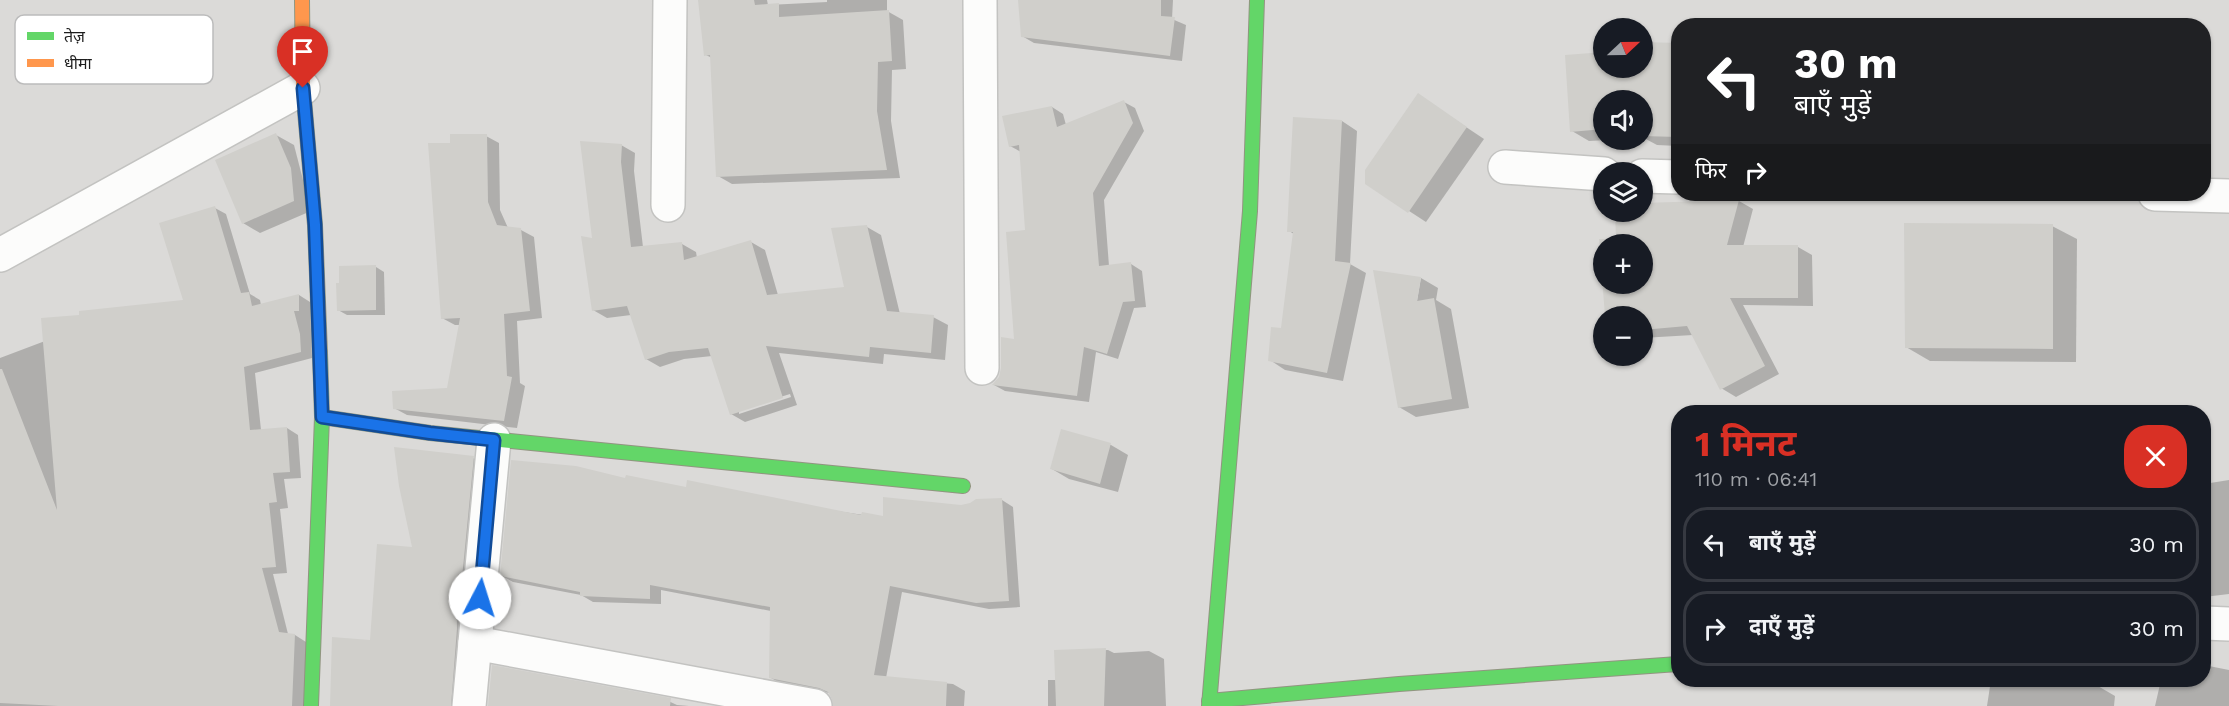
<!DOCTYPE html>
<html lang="hi">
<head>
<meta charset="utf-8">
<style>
	:root { --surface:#171b24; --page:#242831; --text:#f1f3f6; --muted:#9ea1a6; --line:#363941; --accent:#d93025 }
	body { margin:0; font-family:"Work Sans","Noto Sans Devanagari",sans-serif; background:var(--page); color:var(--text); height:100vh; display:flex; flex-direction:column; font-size:22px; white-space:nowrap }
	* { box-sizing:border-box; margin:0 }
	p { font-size:20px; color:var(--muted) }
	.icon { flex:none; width:33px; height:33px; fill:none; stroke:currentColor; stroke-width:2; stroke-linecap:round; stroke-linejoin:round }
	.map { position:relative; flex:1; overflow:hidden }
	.details { position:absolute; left:1671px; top:405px; width:540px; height:282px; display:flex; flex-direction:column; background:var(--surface); border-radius:24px; box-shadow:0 2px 4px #0004 }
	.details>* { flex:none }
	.top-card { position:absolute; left:1671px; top:18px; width:540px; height:183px; border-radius:24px; box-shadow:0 2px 4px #0004; background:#202124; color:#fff; overflow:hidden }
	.needle { width:39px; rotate:68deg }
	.fabs { position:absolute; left:1593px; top:18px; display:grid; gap:12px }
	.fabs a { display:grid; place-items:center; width:60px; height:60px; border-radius:50%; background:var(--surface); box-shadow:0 2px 4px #0004; font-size:30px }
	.pin { position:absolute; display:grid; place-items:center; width:51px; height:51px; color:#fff; margin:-62px -26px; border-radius:50% 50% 50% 0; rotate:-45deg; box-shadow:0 0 6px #0007 }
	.pin .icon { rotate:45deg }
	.me { position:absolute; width:66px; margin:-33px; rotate:5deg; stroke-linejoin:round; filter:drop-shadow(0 0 4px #0008) }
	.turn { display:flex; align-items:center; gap:21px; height:126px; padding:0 24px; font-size:27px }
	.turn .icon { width:78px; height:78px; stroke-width:2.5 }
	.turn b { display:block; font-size:42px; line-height:51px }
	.then { display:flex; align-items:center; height:57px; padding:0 24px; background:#0003; gap:12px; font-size:22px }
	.round { display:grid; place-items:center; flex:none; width:63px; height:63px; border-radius:24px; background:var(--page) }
	.summary { display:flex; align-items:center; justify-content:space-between; height:102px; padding:0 24px }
	h1 { font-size:36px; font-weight:700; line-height:45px; color:var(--accent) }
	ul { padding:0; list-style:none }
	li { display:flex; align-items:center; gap:18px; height:75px; margin:0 12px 9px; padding:0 12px; border:3px solid var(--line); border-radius:24px }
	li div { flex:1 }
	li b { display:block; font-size:22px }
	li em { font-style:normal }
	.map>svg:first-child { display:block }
	.residential { fill:#dbdad8; fill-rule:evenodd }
	.shadow { fill:#0003; fill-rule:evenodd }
	.building { fill:#d0cfcb; fill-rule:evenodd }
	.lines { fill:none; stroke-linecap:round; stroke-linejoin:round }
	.street-casing { stroke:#c3c3c1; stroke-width:36 }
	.fast-casing { stroke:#919580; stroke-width:16 }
	.slow-casing { stroke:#919580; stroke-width:16 }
	.street { stroke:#fcfcfb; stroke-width:33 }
	.fast { stroke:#63d668; stroke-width:14 }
	.slow { stroke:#ff974d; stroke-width:14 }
	.route-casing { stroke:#114b97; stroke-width:15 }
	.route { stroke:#1a73e8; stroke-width:10 }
	.key { fill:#fff; stroke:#bcbcbc; stroke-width:1.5 }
	.key-label { font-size:16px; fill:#1e1e1e }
</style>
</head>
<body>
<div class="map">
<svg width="2229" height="706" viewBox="0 0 2229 706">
	<rect width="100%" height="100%" fill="#ecebe6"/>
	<path class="residential" d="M0,0h2229v706h-2229zM1678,26h526v168h-526zM1604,28h38v40h-38zM1604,100h38v40h-38zM1604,172h38v40h-38zM1604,244h38v40h-38zM1604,316h38v40h-38zM1678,412h526v268h-526z"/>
	<g class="shadow">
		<path d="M699,0h68l1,5 59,-3v-2h60v11l16,9 3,49 -14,1 -1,51 9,57 -168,6 -14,-8 -6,-118 -6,-3z"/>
		<path d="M1019,0h154l-1,19 14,6 -4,36 -148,-18 -12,-7z"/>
		<path d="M1642,43l36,1v102l-21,-1 -15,-8v-37h-38v40h4l-19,1 -17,-10 32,-63h38z"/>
		<path d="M1418,95l66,44 -58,83 -60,-39z"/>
		<path d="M1124,102l11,6 9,23 -40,69 5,66 22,-2 11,7 4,36 -12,1 -16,51 -22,-7 -7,50 -84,-11 -11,-6 6,-8 16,-36 10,-109 -5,-80 -11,-6 42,-39 11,7 3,11z"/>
		<path d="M1342,121l15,10 -7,133 16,9 -23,108 -58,-11 -15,-10 12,-31 12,-95 -5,-3z"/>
		<path d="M276,135l18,10 17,66 -51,22 -17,-10z"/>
		<path d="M486,136l13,7 1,67 8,18 13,2 13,7 8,81 -25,3 3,62 5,3 -8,42 -110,-13 -13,-7 55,-18 11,-65h-5l-13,-7 10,-174z"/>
		<path d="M621,145l14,8 -1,18 9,76 39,-3 14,8 1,6 54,-16 14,8 13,45 68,-7 21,-61 14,8 19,79 33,3 15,8 -3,35 -61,-6 -1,10 -104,-11 18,52 -52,17 -14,-8 -19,-58 -28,3 -24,8 -14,-8 -15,-44 -24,3 -14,-8 1,-71zM790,394l1,3 -52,17v-4z"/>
		<path d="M1739,201l14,8 -10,38h55l14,8 1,51 -70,-1 36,69 -43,23 -15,-9 -28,-53 -51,3v-22h-36l-2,-32h38v-40h-38l-3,-4h17l-2,-28h26z"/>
		<path d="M215,208l11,6 24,80 10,6 1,5 38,-10 11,7 2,56 -57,15 6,57 26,-2 11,7 3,43 -17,1 4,29 -8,1 7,64 -14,1 15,60 7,1 11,7 -2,64h-304v-348l45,-17 36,-25 104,-14z"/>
		<path d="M2052,226l25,13 -1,123 -146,-1 -24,-14z"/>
		<path d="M376,267l8,5 1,43h-38l-9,-5z"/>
		<path d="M1421,278l17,10 -2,12 15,9 18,99 -53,9 -17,-10z"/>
		<path d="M1062,431l49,14 17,10 -10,37 -49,-13 -17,-10z"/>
		<path d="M473,458l12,6 -23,242h-131l41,-65 42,-93z"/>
		<path d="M627,480l257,38 118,-18 11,7 7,100 -31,2 -87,-17 -16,86 67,6 12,7 -1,15h-129l-5,-13 -48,-9 -11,-6v-67l-110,-21v14l-68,-2 -12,-7 -68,-13 -11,-6z"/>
		<path d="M2229,480v114l-25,3v-113z"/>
		<path d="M1108,650l6,3 35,-2 15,8 2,47h-118v-26h9l-1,-29z"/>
		<path d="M2204,665l25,5v36h-74l6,-26h43z"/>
		<path d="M1991,680h82l18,2 24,14 -1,10h-127z"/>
		<path d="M664,699l13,6 12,1h-200z"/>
	</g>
	<g class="building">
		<path d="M698,0h56l1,5 24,-2v14l110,-7 3,51 -14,1 -1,49 10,59 -171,7 -6,-122 -6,1z"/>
		<path d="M1018,0h143v16l14,1 -5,39 -149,-19z"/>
		<path d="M1642,42l36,1v94l-36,-1v-36h-38v29l-34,3 -5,-77 39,-3v16h38z"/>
		<path d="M1418,93l49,34 -59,86 -43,-29v-14z"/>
		<path d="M1124,100l9,23 -40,70 6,73 32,-4 4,39 -12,1 -16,52 -23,-7 -7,49 -85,-11 7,-8 2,-9v-31l13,2 -8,-107 19,-2 -6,-85 -10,2 -7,-31 50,-10 5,21z"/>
		<path d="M1293,117l49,3 -7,141 16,2 -24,110 -59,-12 3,-34 10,1 12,-96h-6z"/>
		<path d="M276,133l15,35 3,33 -52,23 -27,-64z"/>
		<path d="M450,134h37l1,68 9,23 24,3 9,83 -26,3 3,62 5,1 -8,44 -111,-12 -1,-18 55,-3 13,-70 -19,1 -13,-176h22z"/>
		<path d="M580,141l42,3 -1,18 10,85 51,-5 2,18 67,-20 16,55 77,-8 -13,-59 36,-3 20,86 47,4 -3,38 -61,-6 -1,10 -103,-11 17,52 -53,17 -22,-67 -39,4 -24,8 -18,-54 -35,5 -11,-75 11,2z"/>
		<path d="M1739,200l-12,45h71v53h-68l35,68 -45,24 -33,-64 -45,4v-14h-37l-6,-77h17l-1,-27h27v-9zM1604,244h38v40h-38z"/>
		<path d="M215,206l26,87 8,-1 3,14 47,-12v17h-5l6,23 1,18 -57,15 6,63 37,-3 3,45 -17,1 4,29 -8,1 7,64 -14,1 17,64 16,2 -3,72h-234l-58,-3v-334h2l55,141 -16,-192 38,-3v-4l104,-11 -24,-77z"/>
		<path d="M1904,223l149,1v125l-148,-1z"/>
		<path d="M376,265v45l-39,1 -1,-28h3v-17z"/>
		<path d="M1373,270l48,7 -4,24 17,-3 18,101 -54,9z"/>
		<path d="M1061,429l50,14 -11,41 -50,-15z"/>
		<path d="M394,447l80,9 -13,132 -5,1 1,39 -6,78h-121l2,-69 38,3 7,-96 35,3 -13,-61z"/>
		<path d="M511,460l65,6 49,12 1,-3 60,12 1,-7 174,35 1,-3 21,4v-19l78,8 9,-2 6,-4 26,-1 7,103 -33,2 -86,-17 -16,89 73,7 -1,24h-113l-1,-7 -4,-7 -9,-4 -50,-10 1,-71 -120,-22v14l-70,-3v-4l-80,-16z"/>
		<path d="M1106,648l-2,58h-48l-2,-56z"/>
		<path d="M492,665l179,33 -1,8h-182z"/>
	</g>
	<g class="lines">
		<g class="street-casing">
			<g id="street">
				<path d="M980,0l2,368"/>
				<path d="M1505,167l99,7"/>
				<path d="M1642,176l36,1"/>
				<path d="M2155,194l74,2"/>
				<path d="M668,205l2,-205"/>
				<path d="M0,255l303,-167"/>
				<path d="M2204,623l25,1"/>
				<path d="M475,643l340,63"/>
				<path d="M469,706l25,-266"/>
			</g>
		</g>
		<g class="fast-casing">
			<g id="fast">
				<path d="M322,417l108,16 533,53"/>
				<path d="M1209,701l190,-17 279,-20"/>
				<path d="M311,706l11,-289 -2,-64"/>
				<path d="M1209,706l41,-495 7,-211"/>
			</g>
		</g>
		<g class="slow-casing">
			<path id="slow" d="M302,0l1,88 12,137 5,128"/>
		</g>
		<use href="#street" class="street"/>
		<use href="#fast" class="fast"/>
		<use href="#slow" class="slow"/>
	</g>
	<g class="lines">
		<g class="route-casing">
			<path id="route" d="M303,88l12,137 7,192 108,16 64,7 -14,158"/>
		</g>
		<use href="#route" class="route"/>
	</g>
	<rect x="15" y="15" width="198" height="69" rx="9" class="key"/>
	<rect x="27" y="32" width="27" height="8" fill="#63d668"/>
	<rect x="27" y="59" width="27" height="8" fill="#ff974d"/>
	<g class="key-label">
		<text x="64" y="42">तेज़</text>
		<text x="64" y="69">धीमा</text>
	</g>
</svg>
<div class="fabs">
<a><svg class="needle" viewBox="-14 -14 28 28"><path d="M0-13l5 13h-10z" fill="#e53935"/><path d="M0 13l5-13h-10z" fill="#9ea1a6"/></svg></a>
<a><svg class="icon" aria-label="sound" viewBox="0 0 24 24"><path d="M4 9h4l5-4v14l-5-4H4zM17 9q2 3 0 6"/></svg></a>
<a><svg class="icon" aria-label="layers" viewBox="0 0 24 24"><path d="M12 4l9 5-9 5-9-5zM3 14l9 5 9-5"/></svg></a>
<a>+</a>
<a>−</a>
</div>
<div class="pin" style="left:303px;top:88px;background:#d93025"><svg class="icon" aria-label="arrive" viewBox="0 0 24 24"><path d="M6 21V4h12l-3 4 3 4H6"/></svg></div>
<svg class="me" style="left:480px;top:598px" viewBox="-20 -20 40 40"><circle r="19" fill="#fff"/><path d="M0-13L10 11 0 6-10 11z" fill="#1a73e8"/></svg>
<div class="top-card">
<div class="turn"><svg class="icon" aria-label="left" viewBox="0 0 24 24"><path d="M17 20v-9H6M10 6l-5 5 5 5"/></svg><div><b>30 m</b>बाएँ मुड़ें</div></div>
<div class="then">फिर<svg class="icon" aria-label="right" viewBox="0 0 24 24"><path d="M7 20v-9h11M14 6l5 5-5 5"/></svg></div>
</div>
<section class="details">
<div class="summary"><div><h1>1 मिनट</h1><p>110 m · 06:41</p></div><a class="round" style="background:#d93025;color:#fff"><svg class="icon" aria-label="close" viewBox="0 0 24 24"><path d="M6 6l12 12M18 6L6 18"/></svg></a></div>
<ul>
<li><svg class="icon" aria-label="left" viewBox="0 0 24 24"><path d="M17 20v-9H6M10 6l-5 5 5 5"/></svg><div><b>बाएँ मुड़ें</b></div><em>30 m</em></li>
<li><svg class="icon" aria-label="right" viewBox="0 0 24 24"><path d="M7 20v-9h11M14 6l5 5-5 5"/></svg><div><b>दाएँ मुड़ें</b></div><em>30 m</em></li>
</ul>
</section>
</div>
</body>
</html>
